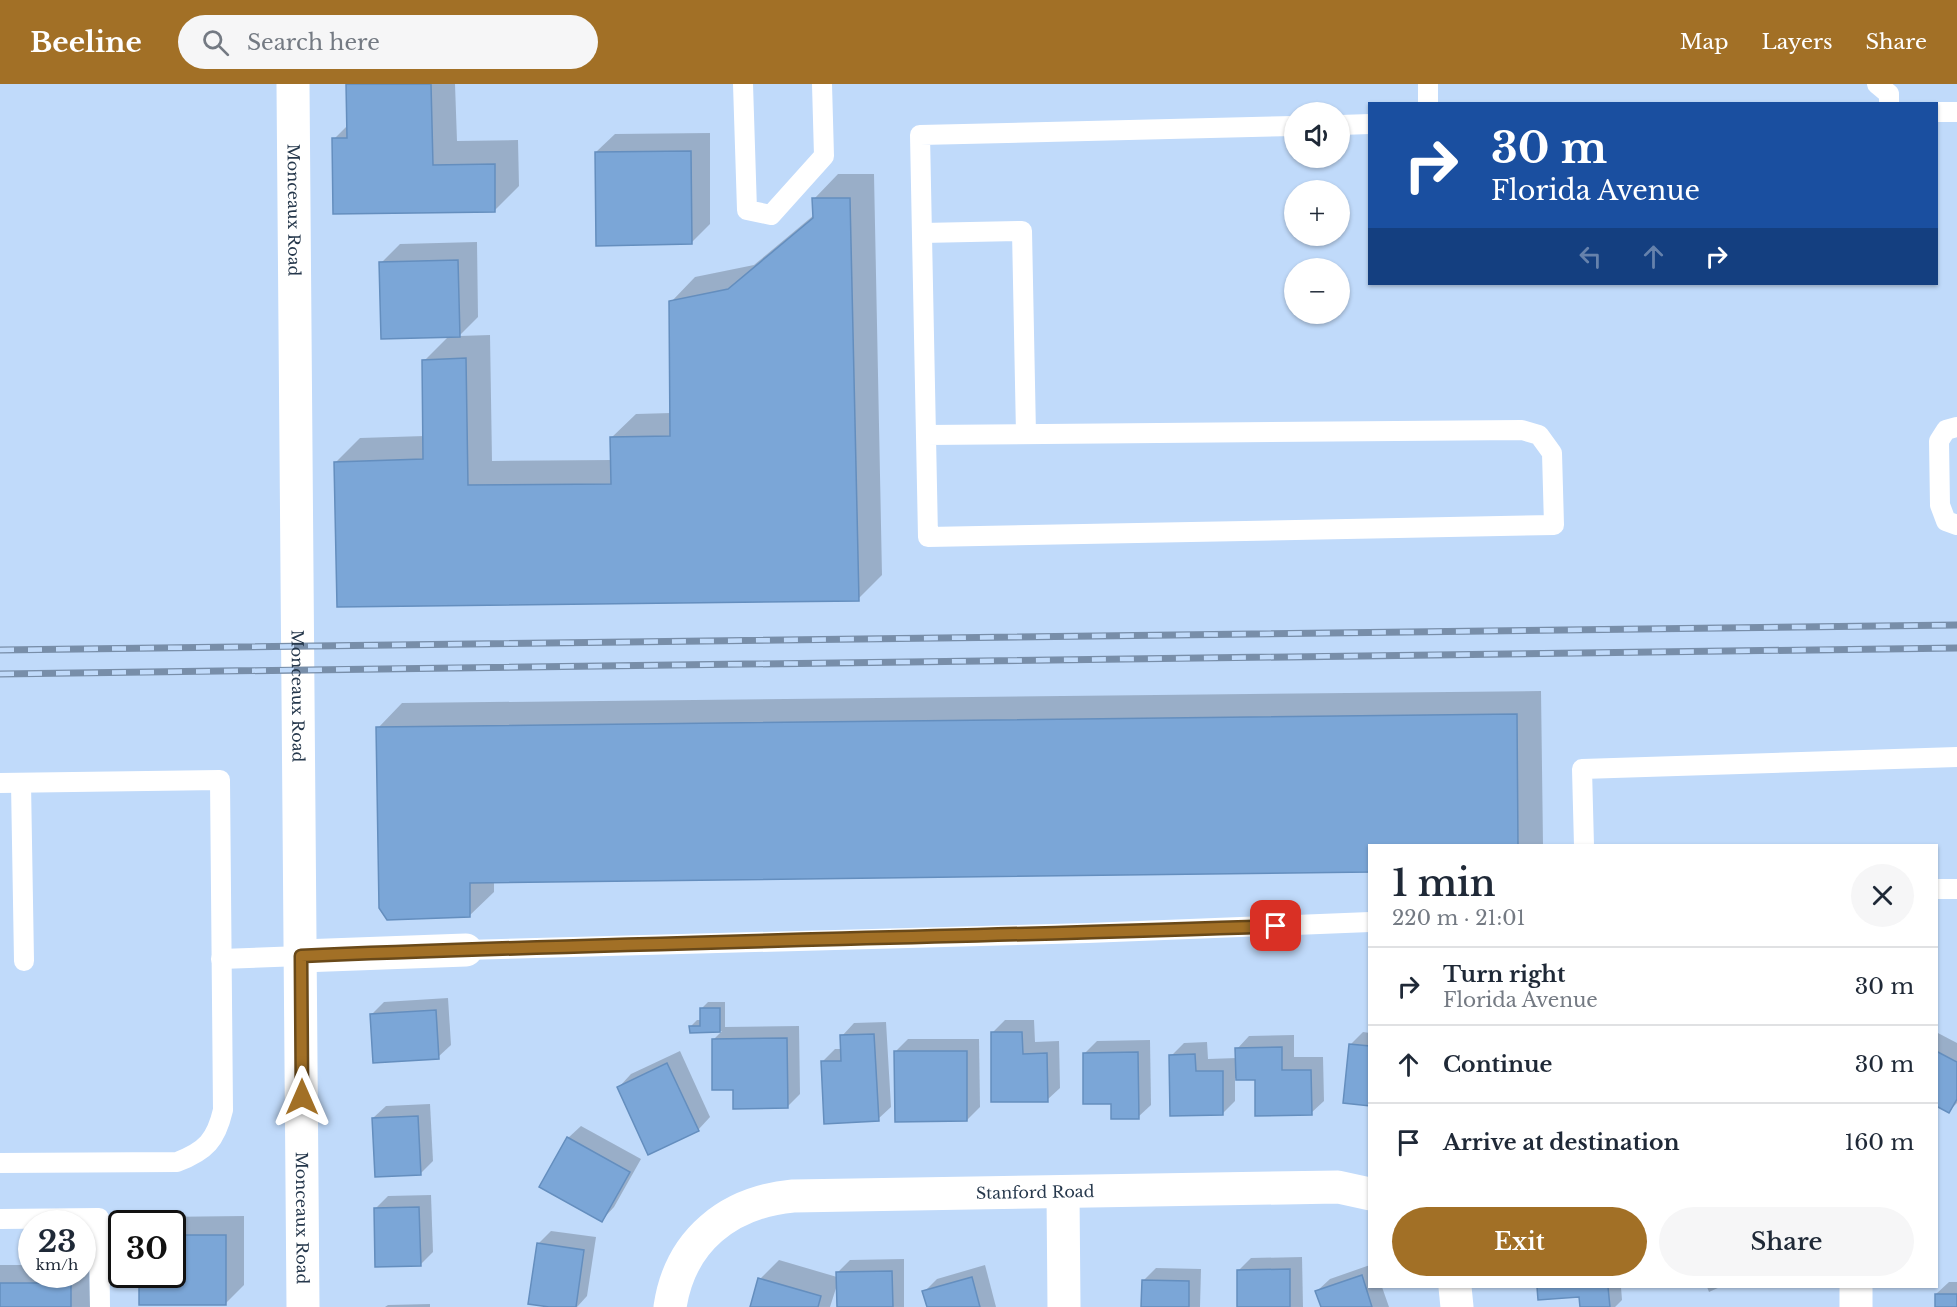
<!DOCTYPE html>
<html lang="en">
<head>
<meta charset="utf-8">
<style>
	:root { --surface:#fff; --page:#f6f6f7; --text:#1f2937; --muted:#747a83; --line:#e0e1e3; --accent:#a27026 }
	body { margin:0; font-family:"Libre Baskerville",serif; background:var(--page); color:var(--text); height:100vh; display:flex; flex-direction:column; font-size:22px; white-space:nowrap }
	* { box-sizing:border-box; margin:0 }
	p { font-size:20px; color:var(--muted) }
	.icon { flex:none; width:33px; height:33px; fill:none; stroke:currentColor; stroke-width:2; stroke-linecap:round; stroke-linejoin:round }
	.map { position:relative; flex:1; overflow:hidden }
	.sheet { position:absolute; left:1368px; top:760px; width:570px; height:444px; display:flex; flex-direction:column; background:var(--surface); border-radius:0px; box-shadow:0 2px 4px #0004 }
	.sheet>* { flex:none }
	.guide { position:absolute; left:1368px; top:18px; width:570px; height:183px; border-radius:0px; box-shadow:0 2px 4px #0004; background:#1a4fa0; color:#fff; overflow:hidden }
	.buttons { position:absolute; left:1284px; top:18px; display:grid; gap:12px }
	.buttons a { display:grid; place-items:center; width:66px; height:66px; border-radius:50%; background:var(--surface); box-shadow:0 2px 4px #0004; font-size:30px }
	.speed { position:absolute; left:18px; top:1126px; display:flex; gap:12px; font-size:30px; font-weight:700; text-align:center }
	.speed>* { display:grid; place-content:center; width:78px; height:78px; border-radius:50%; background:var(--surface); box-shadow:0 2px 4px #0004; line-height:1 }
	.speed small { font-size:15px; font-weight:400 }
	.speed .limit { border:3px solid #111; border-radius:9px; background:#fff; color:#111 }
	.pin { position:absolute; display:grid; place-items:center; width:51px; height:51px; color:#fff; margin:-26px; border-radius:12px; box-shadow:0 3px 9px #0006 }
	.me { position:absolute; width:66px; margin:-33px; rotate:0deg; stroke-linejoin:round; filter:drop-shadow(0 0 4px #0008) }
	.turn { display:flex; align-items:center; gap:21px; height:126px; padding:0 24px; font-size:27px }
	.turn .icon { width:78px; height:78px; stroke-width:2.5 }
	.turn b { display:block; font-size:42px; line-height:51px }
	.lanes { display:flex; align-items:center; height:57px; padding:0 24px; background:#0003; justify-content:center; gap:30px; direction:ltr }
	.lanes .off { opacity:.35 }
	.round { display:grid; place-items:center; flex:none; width:63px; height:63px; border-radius:32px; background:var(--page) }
	.summary { display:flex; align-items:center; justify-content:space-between; height:102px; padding:0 24px }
	h1 { font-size:36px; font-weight:600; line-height:45px }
	.cta { display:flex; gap:12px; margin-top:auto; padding:12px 24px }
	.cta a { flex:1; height:69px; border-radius:36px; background:var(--accent); color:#fff; font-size:24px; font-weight:600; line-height:69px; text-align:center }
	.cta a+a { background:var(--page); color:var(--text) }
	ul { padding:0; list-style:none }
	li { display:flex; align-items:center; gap:18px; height:78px; padding:0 24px; border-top:2px solid var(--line) }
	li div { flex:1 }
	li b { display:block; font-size:22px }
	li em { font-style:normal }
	header { display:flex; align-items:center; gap:36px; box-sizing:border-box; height:84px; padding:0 30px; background:var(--accent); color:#fff }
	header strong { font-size:28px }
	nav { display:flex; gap:33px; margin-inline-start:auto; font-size:21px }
	.search { width:420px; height:54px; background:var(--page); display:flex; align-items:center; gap:15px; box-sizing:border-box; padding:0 21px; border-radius:33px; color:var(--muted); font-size:22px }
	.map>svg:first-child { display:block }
	.shadow { fill:#0003 }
	.building { fill:#7ba6d7; stroke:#648ebe; stroke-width:1.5 }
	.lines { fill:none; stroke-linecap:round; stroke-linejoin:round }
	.lane { stroke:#fff; stroke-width:20 }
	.street { stroke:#fff; stroke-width:33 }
	.rail-casing { stroke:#788ea9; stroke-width:7 }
	.rail { stroke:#c0dafa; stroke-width:4.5; stroke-dasharray:14; stroke-linecap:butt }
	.route-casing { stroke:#694919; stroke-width:15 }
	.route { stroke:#a27026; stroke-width:10 }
	.labels { text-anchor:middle; stroke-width:4.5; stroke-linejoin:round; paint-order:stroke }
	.street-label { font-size:16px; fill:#26384c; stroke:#c0dafa }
</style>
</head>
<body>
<header>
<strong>Beeline</strong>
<div class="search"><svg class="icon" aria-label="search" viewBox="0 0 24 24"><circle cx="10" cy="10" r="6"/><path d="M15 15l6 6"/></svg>Search here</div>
<nav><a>Map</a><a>Layers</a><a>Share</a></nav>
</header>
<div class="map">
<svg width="1957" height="1223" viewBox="0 0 1957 1223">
	<rect width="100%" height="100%" fill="#c0dafa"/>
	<g class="shadow">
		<path d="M347,0h108l2,57 61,-1 1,46 -25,25 -160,-72 14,-14z"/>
		<path d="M710,49v91l-19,19 -95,-91 19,-18z"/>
		<path d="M838,90h36l8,401 -24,24 -523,-136 25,-25 65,-2 -1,-75 25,-25 -68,-73 19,-19 77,-2 1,75 -19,19 31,-1 2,126 120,-1 -1,-22 25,-24 35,-1v-111l24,-25 59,-12 60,-50v-16z"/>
		<path d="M1541,607l2,153 -2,2h-171l-876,36v10l-25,24 -91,-188 24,-25z"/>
		<path d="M448,914l3,47 -13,12 -67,-42 13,-13z"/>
		<path d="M708,918h17v25l74,-1 1,68 -13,13 -53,-19 -21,-48 9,-9h-31v-5l6,-6h5v-12z"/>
		<path d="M1005,936h29l1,22 24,-1 1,47 -13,12 -55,-67z"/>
		<path d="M886,938l5,85 -13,12 -56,-57 13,-13h7v-13l12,-13z"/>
		<path d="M1363,948l7,1v72l-20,-60z"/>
		<path d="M1936,948l21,11v60l-8,8 -13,-7z"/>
		<path d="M1294,951v22h29l1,44 -13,12 -55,-35h-21v23l-12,12 -52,-57 13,-13 23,-1 1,17 29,-1v-9l12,-13z"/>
		<path d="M908,955h71l1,68 -13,13 -72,-68z"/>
		<path d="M1150,956l1,65 -13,12 -26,-15 -28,-48 13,-13z"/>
		<path d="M680,967l30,66 -12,13 -79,-43 12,-13z"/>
		<path d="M430,1020l3,57 -12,12 -48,-55 13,-12z"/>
		<path d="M581,1042l60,33 -27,48 -12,13 -34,-82z"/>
		<path d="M431,1111l2,57 -13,13 -45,-56 13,-13z"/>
		<path d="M244,1132v69l-19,19 -84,-29h31v-51h-20l7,-7z"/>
		<path d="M551,1147l45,6 -9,59 -10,11h-17l-22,-63z"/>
		<path d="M1302,1173l1,50h-65v-36l13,-13z"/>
		<path d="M904,1175v48h-66l-1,-22 -7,22h-79l9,-28 19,-19 58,17v-4l13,-13z"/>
		<path d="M0,1181h32v10h50v-10h7l1,42h-90z"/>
		<path d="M985,1181l11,42h-68l-4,-15 13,-13z"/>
		<path d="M1370,1181v22h12l7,20h-67l-5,-16 13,-12z"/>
		<path d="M1156,1184l45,1 -1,38h-58l1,-26z"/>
		<path d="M1949,1198h8v25h-21v-13z"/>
		<path d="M1539,1203h82l1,13 -7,7h-34l-1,-12z"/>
		<path d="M1707,1203h13l-11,5z"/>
		<path d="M430,1220v3h-45l3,-2z"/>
	</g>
	<g class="building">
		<path d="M346,0h85l2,81 62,-1v48l-162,2 -1,-76h15z"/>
		<path d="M691,67l1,93 -96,2 -1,-94z"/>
		<path d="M812,114h38l9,403 -522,6 -3,-145 89,-3 -1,-99 44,-2 2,127 143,-1 -1,-47 60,-1 -1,-135 59,-12 85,-71z"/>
		<path d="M458,176l2,77 -79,2 -2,-77z"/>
		<path d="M1517,630l1,132h-148v26l-900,11v34l-83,3 -8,-12 -3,-181z"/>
		<path d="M700,924h20v24l-30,1 -1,-7h11z"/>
		<path d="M436,926l3,49 -66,4 -3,-49z"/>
		<path d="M991,948h31l1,22 24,-1 1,49h-57z"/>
		<path d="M874,950l5,87 -55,3 -3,-63h20l-1,-26z"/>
		<path d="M787,954l1,70 -55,1v-19h-21v-51z"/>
		<path d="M1349,960l21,2v60l-27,-3z"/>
		<path d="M1282,963v23h29l1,45 -57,1v-36h-19l-1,-32z"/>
		<path d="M894,967h73v70l-72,1z"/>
		<path d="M1936,967l21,11v37l-8,14 -13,-7z"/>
		<path d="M1138,968l1,67h-28v-15h-28v-51z"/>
		<path d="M1195,970l1,17h27v44l-53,1 -1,-61z"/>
		<path d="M667,979l32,68 -51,24 -31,-68z"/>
		<path d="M418,1032l3,59 -46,2 -3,-59z"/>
		<path d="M567,1053l63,35 -28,50 -63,-35z"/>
		<path d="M419,1123l2,59 -46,1 -1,-59z"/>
		<path d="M172,1151h54v70h-87v-30h33z"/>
		<path d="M537,1159l47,7 -8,57h-27l-21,-3z"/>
		<path d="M1290,1185v38h-53v-37z"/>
		<path d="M892,1187l1,36h-56l-1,-35z"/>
		<path d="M1362,1191l10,32h-51l-6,-16z"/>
		<path d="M972,1193l8,30h-53l-5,-16z"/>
		<path d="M758,1194l63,18 -3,11h-68z"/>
		<path d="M1142,1196l47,1v26h-48z"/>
		<rect x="0" y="1199" width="71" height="24"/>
		<path d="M1537,1203h71l2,20h-30l-1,-10 -41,3z"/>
		<rect x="1935" y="1210" width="22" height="13"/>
	</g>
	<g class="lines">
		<g class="lane">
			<path d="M743,0l4,126 24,5 53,-59 -2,-72"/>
			<path d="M1428,0v20"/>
			<path d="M1877,0l12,10v10"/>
			<path d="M1936,28h21"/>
			<path d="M1340,41l30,-1"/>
			<path d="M922,149l100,-2 4,203"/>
			<path d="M1957,343l-11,3 -7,11 1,64 6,16 11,4"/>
			<path d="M926,351l596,-5 17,5 13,18 2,72 -626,12 -8,-402 374,-9"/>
			<path d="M0,699l220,-3 3,330c-7,30 -17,41 -46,52l-177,1"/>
			<path d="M21,699l3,178"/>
			<path d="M1584,762l-2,-77 375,-12"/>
			<path d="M1936,805h21"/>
			<path d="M466,866l622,-17 282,-11"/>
			<path d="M221,875l80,-3"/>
			<path d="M0,1135l99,-1 1,89"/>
		</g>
		<g class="street">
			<path id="s1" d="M293,0l10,1223"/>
			<path d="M301,872l165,-6"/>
			<path d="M1063,1108l1,115"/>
			<path d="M1455,1203l2,20"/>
			<path d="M1856,1203v20"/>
			<path id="s2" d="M670,1223c10,-67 59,-105 123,-111l545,-9 32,7"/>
		</g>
		<g class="rail-casing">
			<g id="rail">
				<path d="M0,566l1957,-25"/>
				<path d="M0,590l1957,-26"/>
			</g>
		</g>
		<use href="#rail" class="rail"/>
	</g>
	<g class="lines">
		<g class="route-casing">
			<path id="route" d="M302,1013l-1,-141c325,-14 650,-18 975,-30"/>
		</g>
		<use href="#route" class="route"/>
	</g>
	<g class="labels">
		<g class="street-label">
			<text dy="6" stroke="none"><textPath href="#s1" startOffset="126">Monceaux Road</textPath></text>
			<text dy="6" stroke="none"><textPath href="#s1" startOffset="612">Monceaux Road</textPath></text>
			<text dy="6" stroke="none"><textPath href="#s2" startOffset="422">Stanford Road</textPath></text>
			<text dy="6" stroke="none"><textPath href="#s1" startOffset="1134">Monceaux Road</textPath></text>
		</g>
	</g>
</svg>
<div class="buttons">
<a><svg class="icon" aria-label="sound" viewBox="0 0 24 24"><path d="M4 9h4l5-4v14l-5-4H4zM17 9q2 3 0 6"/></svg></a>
<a>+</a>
<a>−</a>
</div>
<div class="speed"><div>23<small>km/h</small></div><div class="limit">30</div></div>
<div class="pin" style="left:1276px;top:842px;background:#d93025"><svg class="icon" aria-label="arrive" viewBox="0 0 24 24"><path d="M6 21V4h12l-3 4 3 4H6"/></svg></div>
<svg class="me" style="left:302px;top:1013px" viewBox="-20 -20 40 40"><path d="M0-17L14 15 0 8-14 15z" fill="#a27026" stroke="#fff" stroke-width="4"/></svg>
<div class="guide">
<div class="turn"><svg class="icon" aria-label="right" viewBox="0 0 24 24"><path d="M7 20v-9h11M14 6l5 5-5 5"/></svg><div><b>30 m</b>Florida Avenue</div></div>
<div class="lanes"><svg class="icon off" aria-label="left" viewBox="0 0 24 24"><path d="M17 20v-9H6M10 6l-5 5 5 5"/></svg><svg class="icon off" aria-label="ahead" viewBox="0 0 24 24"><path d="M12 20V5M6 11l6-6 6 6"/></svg><svg class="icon" aria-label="right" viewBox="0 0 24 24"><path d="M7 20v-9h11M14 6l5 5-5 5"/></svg></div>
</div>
<section class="sheet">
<div class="summary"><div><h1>1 min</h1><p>220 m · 21:01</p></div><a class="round"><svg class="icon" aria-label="close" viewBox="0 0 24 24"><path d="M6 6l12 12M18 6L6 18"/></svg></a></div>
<ul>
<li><svg class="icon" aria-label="right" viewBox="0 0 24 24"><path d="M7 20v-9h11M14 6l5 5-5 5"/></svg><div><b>Turn right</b><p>Florida Avenue</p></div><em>30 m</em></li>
<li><svg class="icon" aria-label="ahead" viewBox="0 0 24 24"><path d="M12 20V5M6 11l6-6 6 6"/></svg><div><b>Continue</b></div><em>30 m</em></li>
<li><svg class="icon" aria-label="arrive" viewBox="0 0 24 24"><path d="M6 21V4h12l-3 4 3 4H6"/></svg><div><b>Arrive at destination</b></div><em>160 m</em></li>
</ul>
<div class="cta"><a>Exit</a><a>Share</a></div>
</section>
</div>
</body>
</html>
